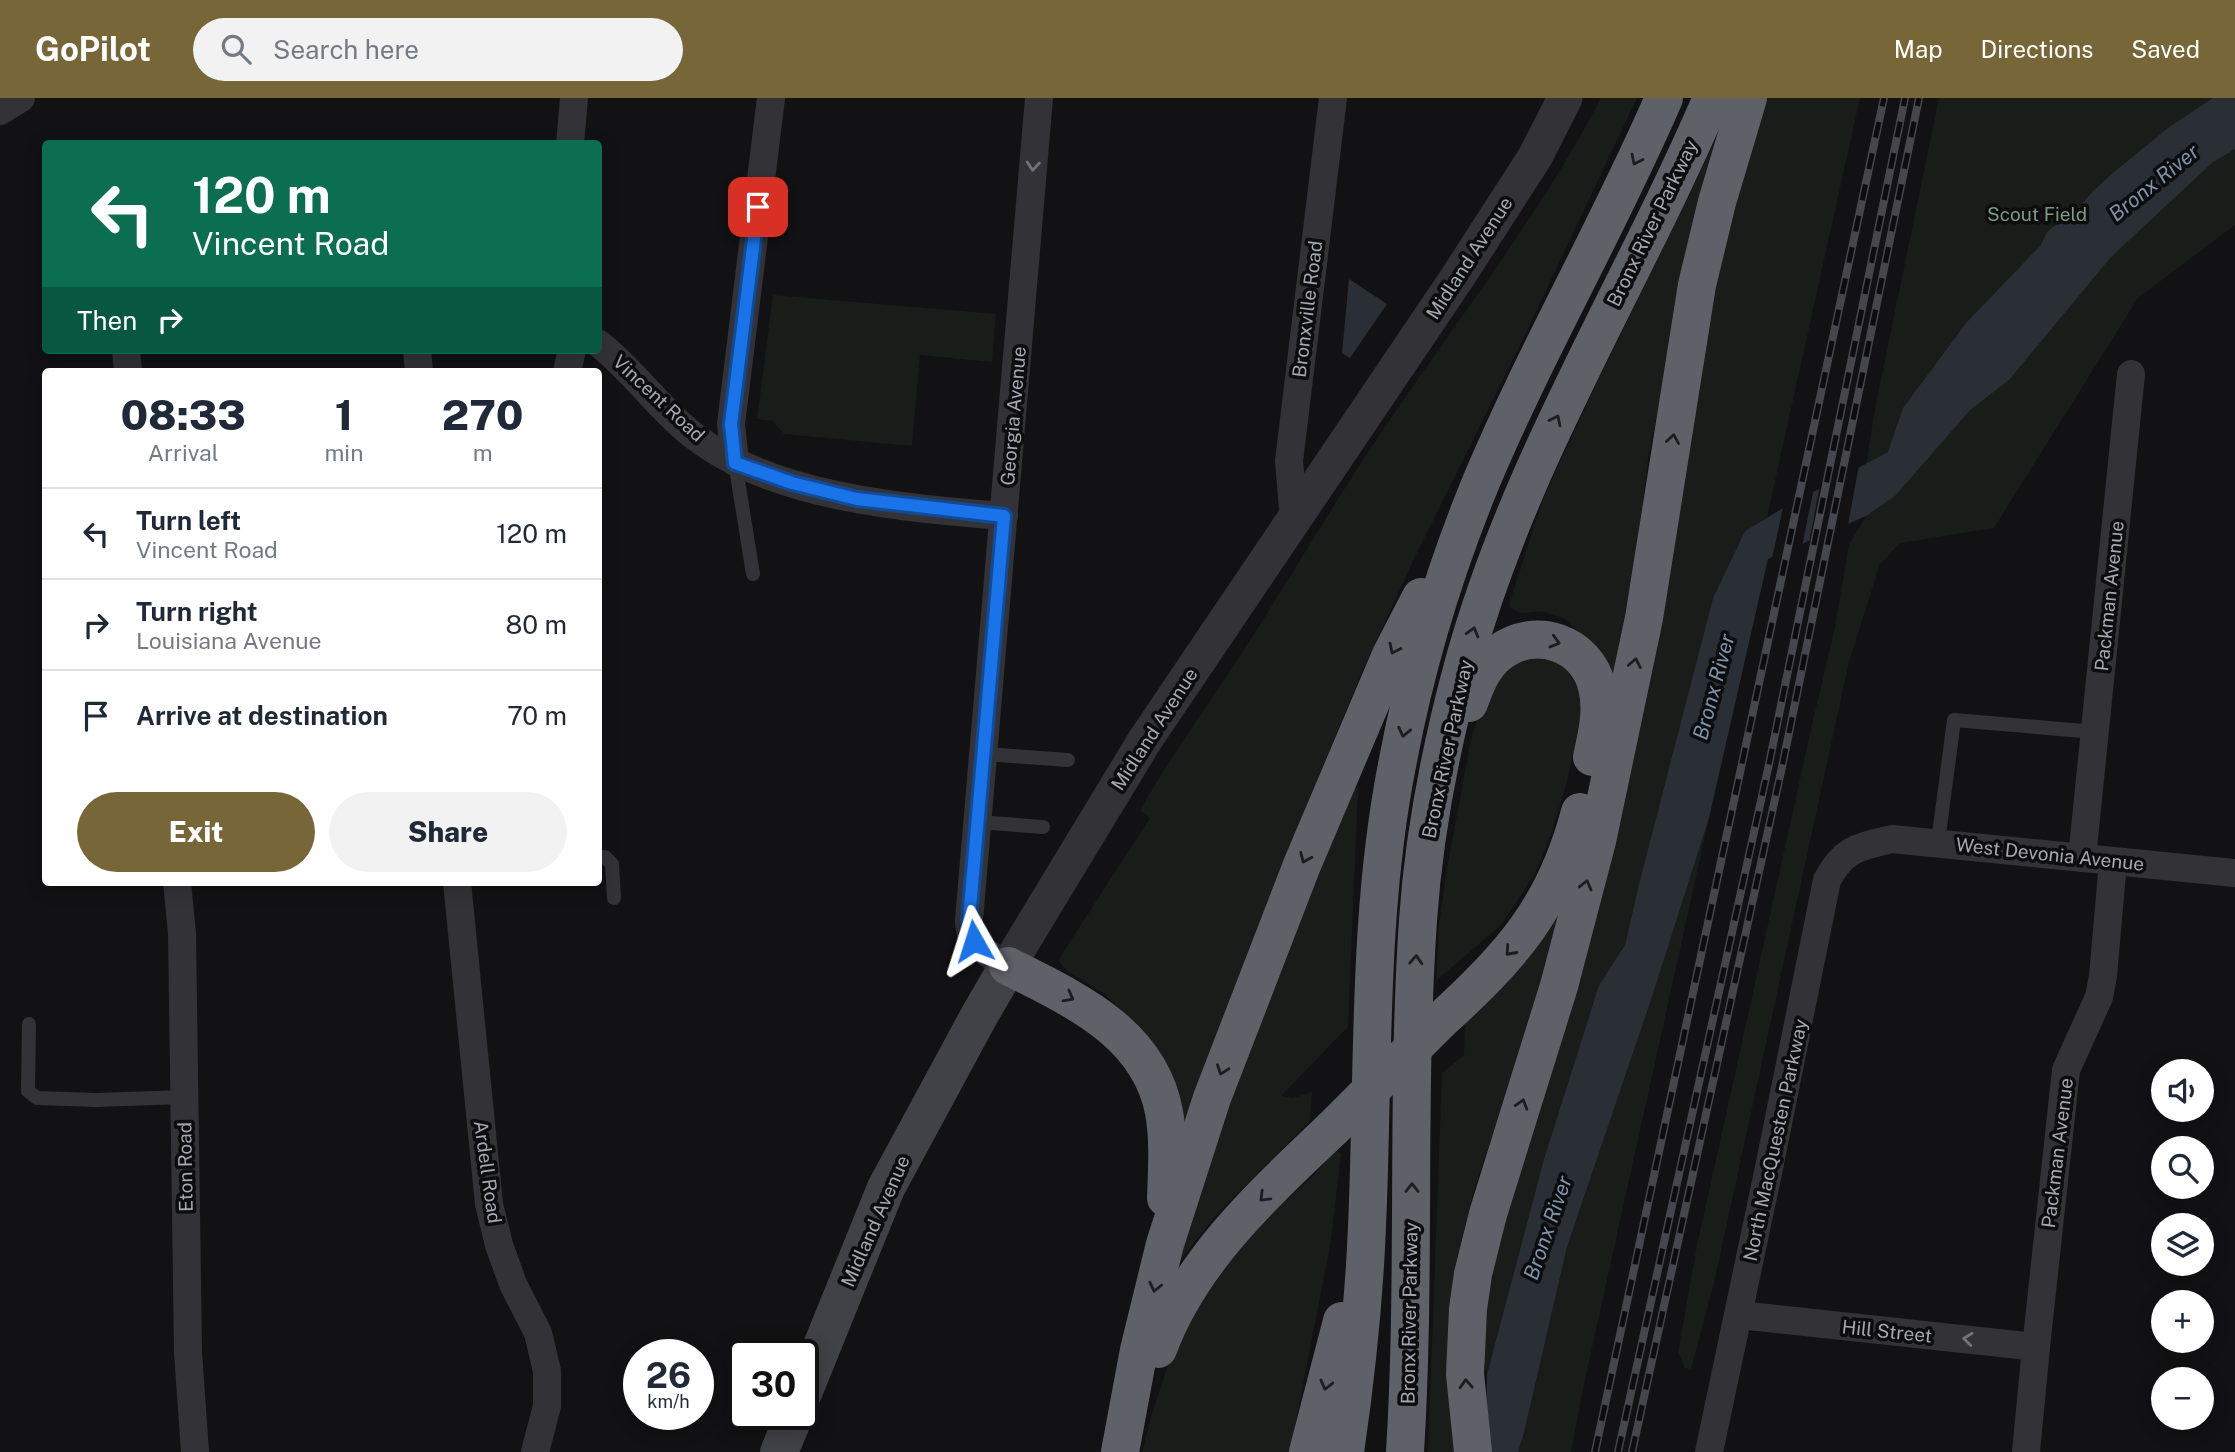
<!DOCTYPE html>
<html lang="en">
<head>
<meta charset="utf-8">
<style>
	:root { --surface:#fff; --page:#f2f2f3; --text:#1f2937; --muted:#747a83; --line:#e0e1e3; --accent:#776738 }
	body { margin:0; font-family:"Public Sans",sans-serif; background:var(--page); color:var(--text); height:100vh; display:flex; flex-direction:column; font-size:26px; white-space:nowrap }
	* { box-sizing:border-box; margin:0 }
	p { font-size:23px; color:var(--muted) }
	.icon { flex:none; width:38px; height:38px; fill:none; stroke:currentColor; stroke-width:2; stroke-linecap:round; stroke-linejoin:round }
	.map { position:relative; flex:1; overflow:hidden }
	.panel { position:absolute; left:42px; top:270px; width:560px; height:518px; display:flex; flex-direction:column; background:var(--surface); border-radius:7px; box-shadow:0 4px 18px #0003 }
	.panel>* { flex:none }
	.guide { position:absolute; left:42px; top:42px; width:560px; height:214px; border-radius:7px; box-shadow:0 4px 18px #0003; background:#0b6e4f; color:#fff; overflow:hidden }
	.controls { position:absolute; left:2151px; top:961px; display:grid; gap:14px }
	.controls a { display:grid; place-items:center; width:63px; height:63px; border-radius:50%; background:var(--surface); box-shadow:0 4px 18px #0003; font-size:35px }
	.speed { position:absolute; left:623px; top:1241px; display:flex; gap:14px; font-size:35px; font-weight:700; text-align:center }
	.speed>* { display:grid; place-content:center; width:91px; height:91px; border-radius:50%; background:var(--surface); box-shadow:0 4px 18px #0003; line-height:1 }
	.speed small { font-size:18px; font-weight:400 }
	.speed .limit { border:4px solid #111; border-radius:10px; background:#fff; color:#111 }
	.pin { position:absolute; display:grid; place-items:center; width:60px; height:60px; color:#fff; margin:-30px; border-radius:14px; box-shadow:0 4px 10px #0006 }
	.me { position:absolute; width:77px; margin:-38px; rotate:354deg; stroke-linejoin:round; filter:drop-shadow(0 0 5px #0008) }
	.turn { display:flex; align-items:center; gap:24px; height:147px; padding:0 35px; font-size:32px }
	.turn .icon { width:91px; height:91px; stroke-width:2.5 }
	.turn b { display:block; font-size:49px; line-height:60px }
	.then { display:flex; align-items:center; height:66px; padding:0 35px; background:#0003; gap:14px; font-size:26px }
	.eta { display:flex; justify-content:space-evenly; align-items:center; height:119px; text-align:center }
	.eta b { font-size:42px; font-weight:800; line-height:49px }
	.action { display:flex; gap:14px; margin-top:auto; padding:14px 35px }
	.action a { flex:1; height:80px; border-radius:42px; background:var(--accent); color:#fff; font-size:28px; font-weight:800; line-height:80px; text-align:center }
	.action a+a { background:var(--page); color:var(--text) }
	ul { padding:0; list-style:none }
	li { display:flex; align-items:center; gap:21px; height:91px; padding:0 35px; border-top:2px solid var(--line) }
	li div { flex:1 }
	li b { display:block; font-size:26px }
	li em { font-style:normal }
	header { display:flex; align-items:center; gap:42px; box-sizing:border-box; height:98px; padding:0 35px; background:var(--accent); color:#fff }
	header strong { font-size:33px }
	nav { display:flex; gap:38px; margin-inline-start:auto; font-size:24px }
	.search { width:490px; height:63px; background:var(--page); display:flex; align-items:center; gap:18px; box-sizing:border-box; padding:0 24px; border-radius:38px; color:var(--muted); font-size:26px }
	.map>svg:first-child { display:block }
	.green { fill:#181d19 }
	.water { fill:#292f35 }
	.pier { fill:#121113 }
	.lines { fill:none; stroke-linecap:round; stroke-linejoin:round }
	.service { stroke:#333337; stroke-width:14 }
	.minor { stroke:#333337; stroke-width:28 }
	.tertiary { stroke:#333337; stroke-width:35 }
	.secondary { stroke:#414247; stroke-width:38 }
	.motorway { stroke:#5f6168; stroke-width:38 }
	.rail-casing { stroke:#46474c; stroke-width:8 }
	.rail { stroke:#0d0c0e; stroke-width:5; stroke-dasharray:16; stroke-linecap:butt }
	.motorway-bridge { stroke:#5f6168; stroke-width:38 }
	.oneway { stroke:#1d1d20 }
	.oneway2 { stroke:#71737b }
	.route-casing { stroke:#114b97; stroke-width:18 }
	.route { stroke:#1a73e8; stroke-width:12 }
	.labels { text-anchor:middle; stroke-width:7; stroke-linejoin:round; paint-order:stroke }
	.park-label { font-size:19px; fill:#7c9c80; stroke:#0d0c0e }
	.street-label { font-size:19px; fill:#a4a8b2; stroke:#0d0c0e }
	.water-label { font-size:21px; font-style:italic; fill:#7d93ab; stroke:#0d0c0e }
</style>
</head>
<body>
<header>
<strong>GoPilot</strong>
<div class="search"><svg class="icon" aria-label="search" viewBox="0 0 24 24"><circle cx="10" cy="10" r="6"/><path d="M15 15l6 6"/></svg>Search here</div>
<nav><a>Map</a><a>Directions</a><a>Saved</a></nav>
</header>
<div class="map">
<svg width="2235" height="1354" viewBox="0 0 2235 1354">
	<rect width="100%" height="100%" fill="#121113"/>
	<g class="green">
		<path d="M1601,0h36l-114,241 -108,218 -50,108 -56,135 -127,352 -40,-120 -37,-38 -37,-22 -10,-12 92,-142 -10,-8c31,-54 67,-104 101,-156 46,-71 89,-145 136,-215 75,-113 161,-220 224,-341z"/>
		<path d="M1734,0l-70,282 -15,73 -15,113 -22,119 -21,-43 -27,-23 -22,-8 -22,2 -10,-6v-6l33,-102 48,-104 107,-218z"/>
		<path d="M1767,0h93l-93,419 -22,14 -32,67 -74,286 -14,61 -26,40 -55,174 -57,215 -5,-22 2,-43 238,-1063z"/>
		<path d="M1939,0h296v127l-97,73 -144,230 -94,15 -20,21 -31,98 -135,621 -23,86 -6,-1 -7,-16 20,-112 27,-121 88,-399 21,-88 15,-88 18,-29 5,-53 -6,3 9,-57z"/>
		<path d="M773,197l223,19 -4,48 -72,-7 -8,91 -128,-12 -11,-13 -16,-2z"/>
		<path d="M1554,559l26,27 3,24 -18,82 -14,44 -16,40 -33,50 -66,57 3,-57 7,-50 25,-135 16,-52 29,-29z"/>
		<path d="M1348,687l10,3 -10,239 -67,69 12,2 19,-6 -2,29 -94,94 -47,60 40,-129z"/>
		<path d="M1709,720l-126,571 -12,63h-53l6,-19 43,-186 84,-247z"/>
		<path d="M1566,789l-28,109 -65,198 -18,74 1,184h-28l14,-379 22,-18 1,-44z"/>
		<path d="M1334,1053l7,2 -10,88 -41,211h-148l10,-38 17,-53 38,-79 58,-63 47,-42z"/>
	</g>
	<g class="water">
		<path d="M2213,0h22v51l-22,13 -102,95 -102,123 -39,30 -75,86 -29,20 -98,43 -59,259 -58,182 -84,247 -43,186 -6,19h-41l9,-27 1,-51 57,-215 55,-174 26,-40 14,-61 74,-286 32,-67 38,-23 105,-56 15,-44 64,-86 74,-77 6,-13 18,-15 11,-6 17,-20 21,-19 54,-44z"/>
		<path d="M1349,181l38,25 -37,54 -8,-5z"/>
	</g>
	<g class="pier">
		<path d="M1859,367l-11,60 -39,18 11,-58z"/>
		<path d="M1814,390l-12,58 -30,13 12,-56z"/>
	</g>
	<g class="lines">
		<g class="service">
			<path d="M735,364l18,112"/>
			<path d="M985,656l83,6"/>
			<path d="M978,724l65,5"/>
			<path d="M1938,744l16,-122 141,12"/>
			<path d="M598,759h7l7,7 2,34"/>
			<path d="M29,926l-1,67 9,7 59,2 88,-3"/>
		</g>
		<g class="minor">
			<path d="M0,13l21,-13"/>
			<path d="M570,46l4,-46"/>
			<path d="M598,245c36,28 61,66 96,93 80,62 212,72 310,80"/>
			<path d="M126,252l2,21"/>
			<path d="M417,252l2,21"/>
			<path d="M567,273l5,-21"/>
			<path d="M735,364l-4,-38 40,-326"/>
			<path d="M1294,422l-5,-59 44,-363"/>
			<path d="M2082,760l49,-484"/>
			<path d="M177,784l5,51 6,419 7,100"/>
			<path d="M457,784l32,322 10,41 14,39 25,49 9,38v35l-12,46"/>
			<path d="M1008,868c-19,-12 -39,-20 -39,-46l70,-822"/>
			<path d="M1739,1217l297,32"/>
			<path d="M1709,1354l61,-289 57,-283c17,-32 32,-33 65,-41l343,34"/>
			<path d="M2026,1354l10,-105 30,-277 33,-73 4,-21 10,-114"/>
		</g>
		<path class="tertiary" d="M1008,868l137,-226 312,-462 78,-121 30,-59"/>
		<g class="secondary">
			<path d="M803,1295l83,-205 93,-172 29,-50"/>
			<path d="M779,1354l16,-38"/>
		</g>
		<g class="motorway">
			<path d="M1469,605c7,-19 14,-38 30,-50 36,-28 88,-10 98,34 6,23 0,47 -5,70"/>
			<path d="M1008,868c65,33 141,66 156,146 5,28 3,58 2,86"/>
			<path d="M1440,923c71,-64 115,-114 140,-209"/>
			<path d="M1158,1251c33,-90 107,-156 175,-221"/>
			<path d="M1120,1354l19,-102 26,-106 47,-146 90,-233 89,-210 30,-58"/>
			<path d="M1308,1354l34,-131"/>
			<path d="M1345,1354c11,-75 19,-150 22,-226 7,-156 0,-312 31,-466 18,-95 46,-188 83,-278 55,-131 127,-254 183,-384"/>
			<path d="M1405,1354c11,-177 1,-355 13,-532 6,-87 23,-174 46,-258 56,-202 166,-373 248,-564"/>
			<path d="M1473,1354l-8,-78 3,-65 5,-35 15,-60 71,-228 38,-145 47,-223 53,-333 20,-83 31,-104"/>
		</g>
		<g class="rail-casing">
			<g id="rail">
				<path d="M1595,1354l289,-1354"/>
				<path d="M1618,1354l151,-688 136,-666"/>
				<path d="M1632,1354l150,-685 137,-669"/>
			</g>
		</g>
		<use href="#rail" class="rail"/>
		<path class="motorway-bridge" d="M1333,1030l107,-107"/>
	</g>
	<defs><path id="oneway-chevron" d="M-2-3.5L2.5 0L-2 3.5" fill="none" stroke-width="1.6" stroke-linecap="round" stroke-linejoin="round" transform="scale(1.75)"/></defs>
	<g class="oneway">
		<use href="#oneway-chevron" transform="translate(1636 62) rotate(116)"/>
		<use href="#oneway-chevron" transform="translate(1556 322) rotate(-64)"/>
		<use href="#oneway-chevron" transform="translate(1673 341) rotate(-81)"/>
		<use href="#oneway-chevron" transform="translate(1473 534) rotate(-74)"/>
		<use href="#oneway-chevron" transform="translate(1555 544) rotate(16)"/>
		<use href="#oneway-chevron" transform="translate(1394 551) rotate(116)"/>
		<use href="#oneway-chevron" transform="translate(1635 565) rotate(-79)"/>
		<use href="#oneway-chevron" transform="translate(1404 634) rotate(102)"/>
		<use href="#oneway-chevron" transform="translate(1305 760) rotate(113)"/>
		<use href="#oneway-chevron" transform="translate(1586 787) rotate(-76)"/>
		<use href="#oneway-chevron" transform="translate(1510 853) rotate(132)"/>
		<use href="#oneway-chevron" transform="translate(1416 862) rotate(-87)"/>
		<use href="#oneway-chevron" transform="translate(1069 899) rotate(28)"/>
		<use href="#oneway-chevron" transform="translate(1222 972) rotate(110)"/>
		<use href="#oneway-chevron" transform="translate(1522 1006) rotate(-73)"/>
		<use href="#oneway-chevron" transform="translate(1412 1090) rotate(-90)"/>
		<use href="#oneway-chevron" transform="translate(1264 1099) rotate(135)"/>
		<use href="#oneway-chevron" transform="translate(1155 1189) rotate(103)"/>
		<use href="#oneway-chevron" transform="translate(1466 1286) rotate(-93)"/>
		<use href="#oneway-chevron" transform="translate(1326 1287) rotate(104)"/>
	</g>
	<g class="oneway2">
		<use href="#oneway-chevron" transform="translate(1033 68) rotate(95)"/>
		<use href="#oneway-chevron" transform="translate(1968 1241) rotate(-174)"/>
	</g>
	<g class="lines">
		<g class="route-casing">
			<path id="route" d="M758,109l-27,217 4,39 57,20 65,16 147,17 -35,404 1,11 4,10"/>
		</g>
		<use href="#route" class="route"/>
	</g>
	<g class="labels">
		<g class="park-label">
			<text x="2037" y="123">Scout Field</text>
		</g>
		<g class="street-label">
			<text transform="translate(1652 125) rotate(-64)" y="7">Bronx River Parkway</text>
			<text transform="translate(1469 160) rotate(-57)" y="7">Midland Avenue</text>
			<text transform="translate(1307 211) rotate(-83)" y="7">Bronxville Road</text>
			<text transform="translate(659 300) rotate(43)" y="7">Vincent Road</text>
			<text transform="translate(1013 318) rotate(-85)" y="7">Georgia Avenue</text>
			<text transform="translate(2109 498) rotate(-84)" y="7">Packman Avenue</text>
			<text transform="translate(1154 631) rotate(-57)" y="7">Midland Avenue</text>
			<text transform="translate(1447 651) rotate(-78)" y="7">Bronx River Parkway</text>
			<text transform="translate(2050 756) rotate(6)" y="7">West Devonia Avenue</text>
			<text transform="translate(1775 1042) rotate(-78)" y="7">North MacQuesten Parkway</text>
			<text transform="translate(2057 1055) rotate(-83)" y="7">Packman Avenue</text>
			<text transform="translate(185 1069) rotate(-91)" y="7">Eton Road</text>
			<text transform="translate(488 1074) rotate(82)" y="7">Ardell Road</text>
			<text transform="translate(875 1123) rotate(-66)" y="7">Midland Avenue</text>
			<text transform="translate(1409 1215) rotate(-89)" y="7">Bronx River Parkway</text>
			<text transform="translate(1887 1233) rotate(6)" y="7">Hill Street</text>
		</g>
		<g class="water-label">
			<text transform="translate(2154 85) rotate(-39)" y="7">Bronx River</text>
			<text transform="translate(1714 589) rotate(-75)" y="7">Bronx River</text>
			<text transform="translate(1548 1130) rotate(-71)" y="7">Bronx River</text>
		</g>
	</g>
</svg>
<div class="controls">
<a><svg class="icon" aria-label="sound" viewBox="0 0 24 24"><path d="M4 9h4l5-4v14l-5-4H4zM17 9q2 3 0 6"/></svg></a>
<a><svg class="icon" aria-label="search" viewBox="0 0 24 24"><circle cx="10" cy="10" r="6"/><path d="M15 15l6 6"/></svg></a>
<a><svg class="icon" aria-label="layers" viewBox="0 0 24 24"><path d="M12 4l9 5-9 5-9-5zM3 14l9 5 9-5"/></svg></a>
<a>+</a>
<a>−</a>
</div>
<div class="speed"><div>26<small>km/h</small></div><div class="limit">30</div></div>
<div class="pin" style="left:758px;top:109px;background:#d93025"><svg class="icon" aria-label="arrive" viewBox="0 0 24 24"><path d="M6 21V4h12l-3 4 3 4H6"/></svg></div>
<svg class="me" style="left:974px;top:843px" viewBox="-20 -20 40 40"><path d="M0-17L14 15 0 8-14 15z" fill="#1a73e8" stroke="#fff" stroke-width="4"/></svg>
<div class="guide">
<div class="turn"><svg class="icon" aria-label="left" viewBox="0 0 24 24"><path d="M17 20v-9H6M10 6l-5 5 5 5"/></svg><div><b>120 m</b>Vincent Road</div></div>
<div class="then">Then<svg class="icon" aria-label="right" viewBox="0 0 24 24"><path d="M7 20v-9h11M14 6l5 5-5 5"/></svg></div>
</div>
<section class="panel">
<div class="eta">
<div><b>08:33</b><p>Arrival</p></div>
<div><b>1</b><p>min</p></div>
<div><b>270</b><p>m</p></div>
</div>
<ul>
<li><svg class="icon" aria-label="left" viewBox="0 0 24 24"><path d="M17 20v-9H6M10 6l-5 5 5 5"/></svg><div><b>Turn left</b><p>Vincent Road</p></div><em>120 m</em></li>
<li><svg class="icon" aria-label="right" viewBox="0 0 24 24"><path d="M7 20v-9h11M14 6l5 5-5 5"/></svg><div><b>Turn right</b><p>Louisiana Avenue</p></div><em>80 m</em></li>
<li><svg class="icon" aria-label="arrive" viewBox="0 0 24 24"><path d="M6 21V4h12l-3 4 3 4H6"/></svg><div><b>Arrive at destination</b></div><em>70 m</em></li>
</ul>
<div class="action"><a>Exit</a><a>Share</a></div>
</section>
</div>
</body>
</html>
